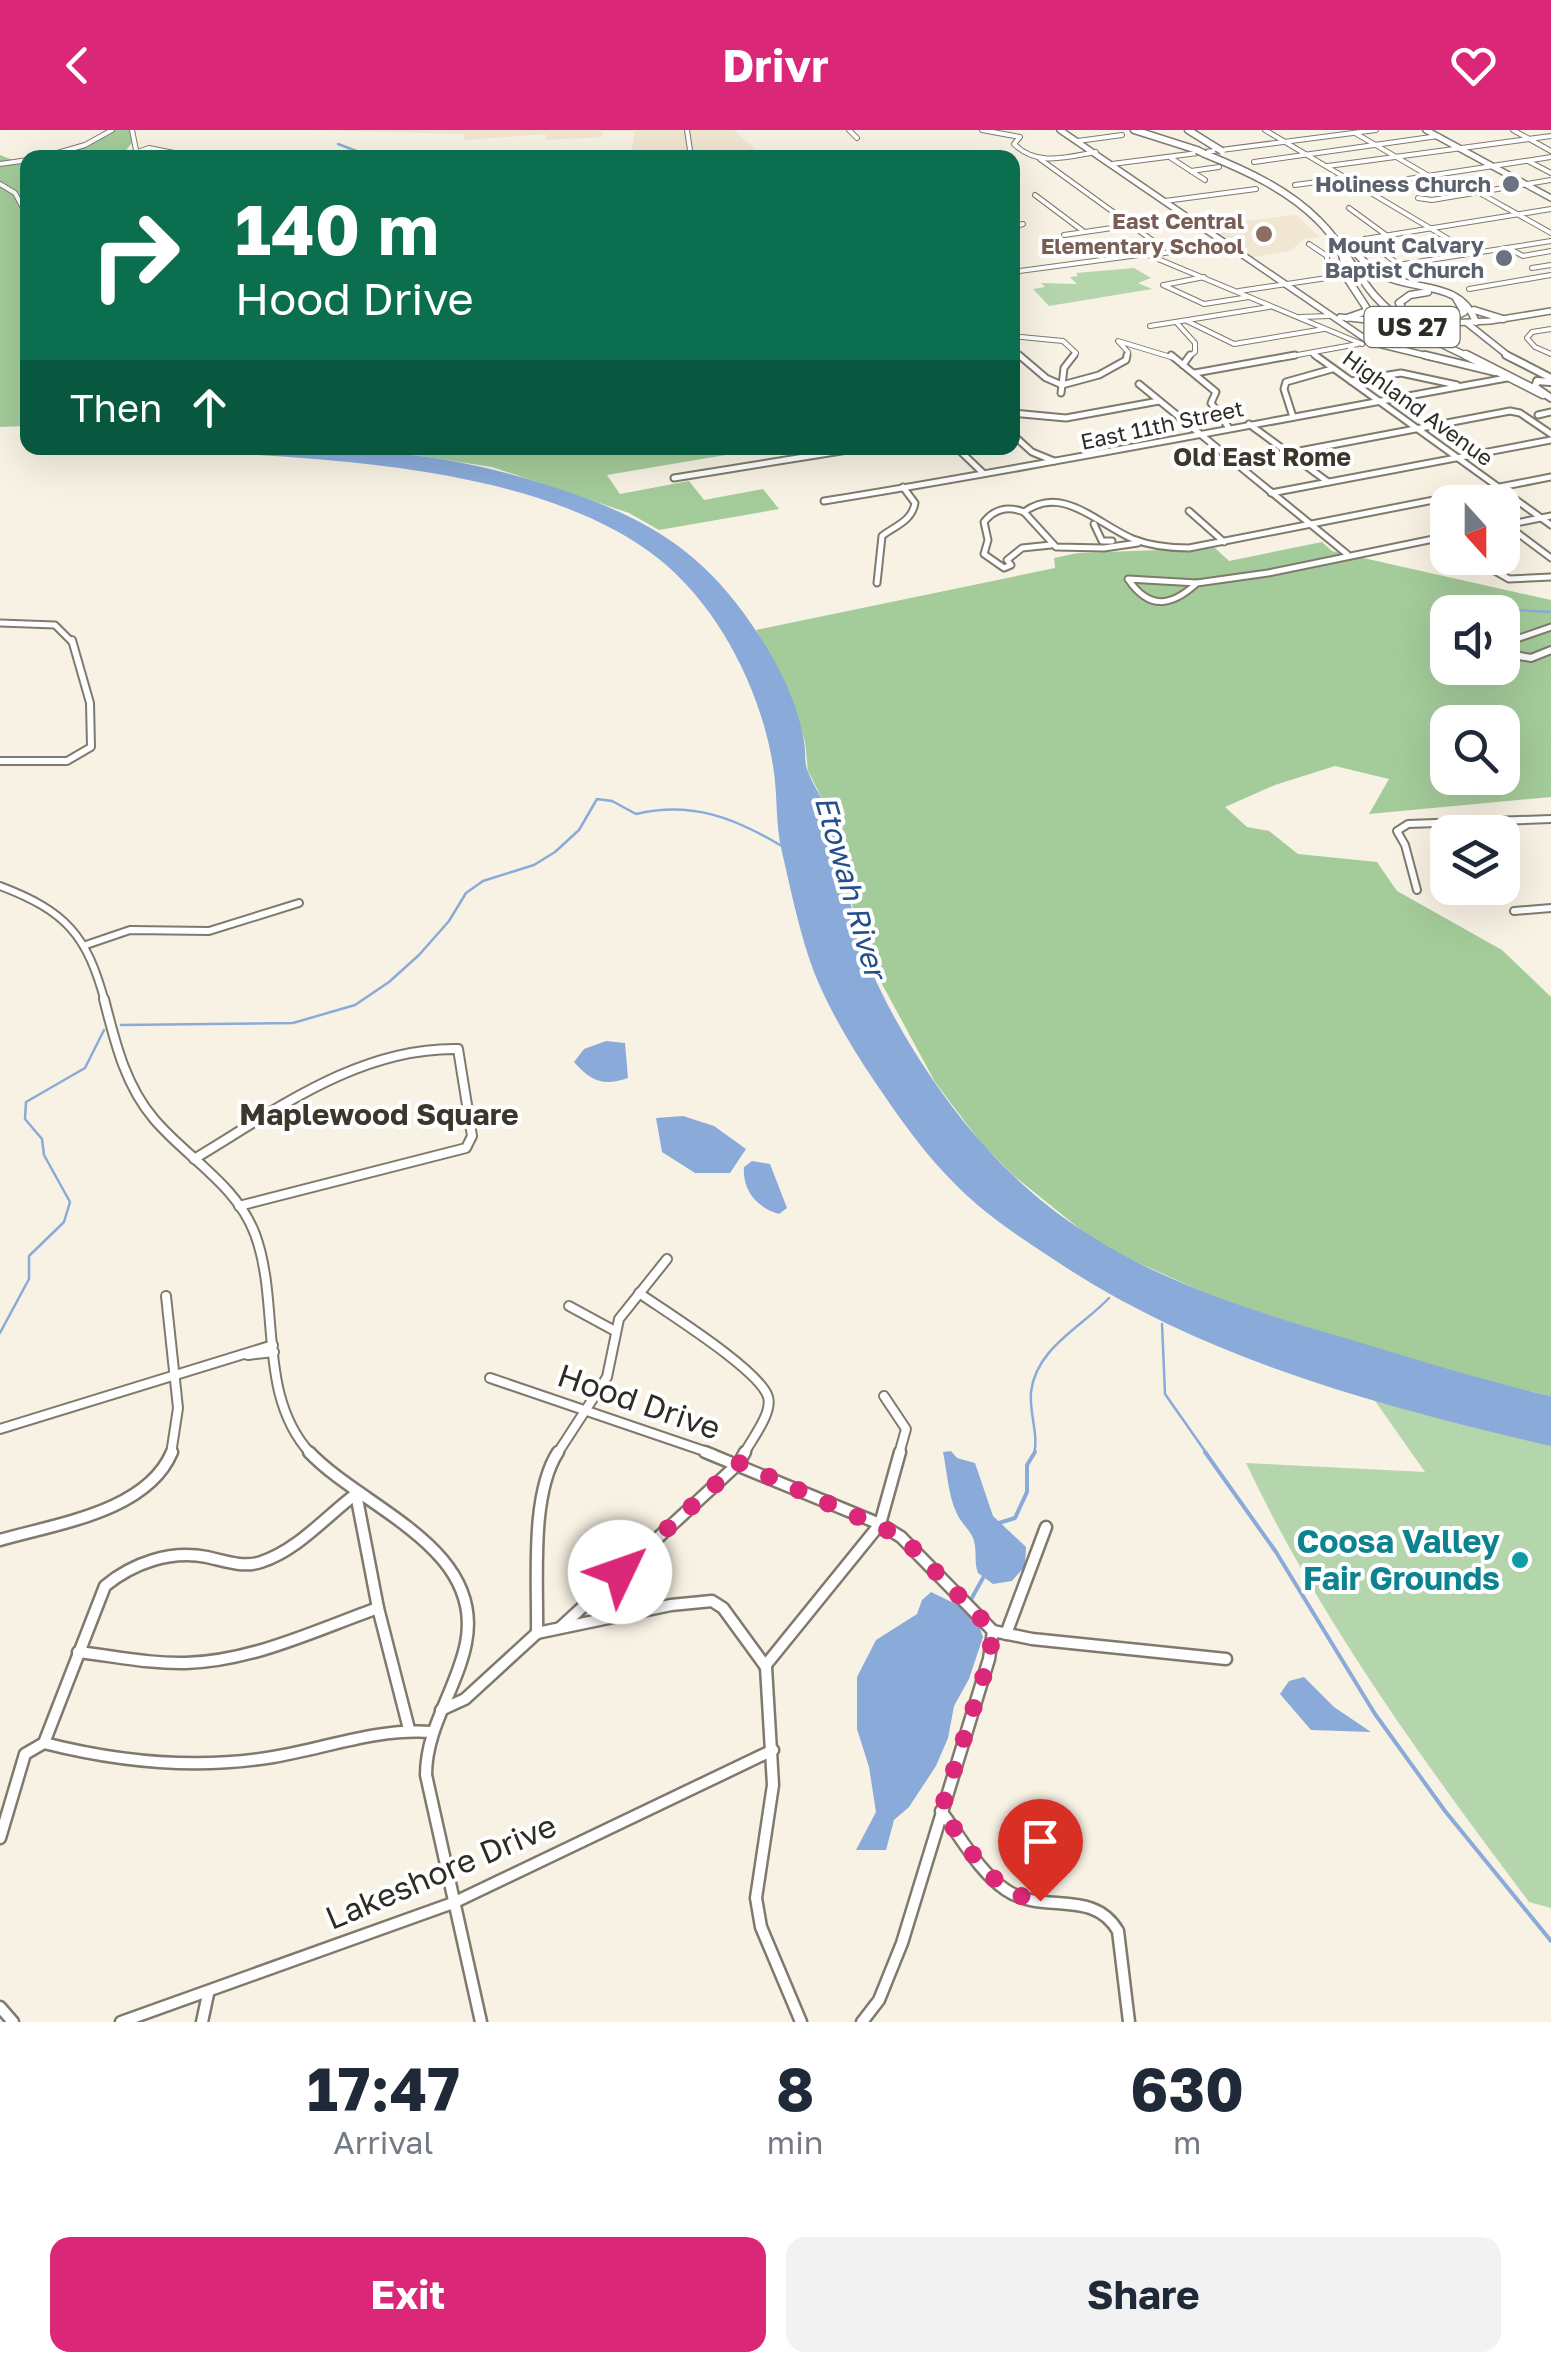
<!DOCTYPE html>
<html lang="en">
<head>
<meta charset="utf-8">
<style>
	:root { --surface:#fff; --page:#f2f2f3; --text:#1f2937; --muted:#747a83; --accent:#db2777 }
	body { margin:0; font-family:"Golos Text",sans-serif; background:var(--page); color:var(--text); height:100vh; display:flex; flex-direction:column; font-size:38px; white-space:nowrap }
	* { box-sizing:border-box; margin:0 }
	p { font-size:32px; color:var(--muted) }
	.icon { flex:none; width:55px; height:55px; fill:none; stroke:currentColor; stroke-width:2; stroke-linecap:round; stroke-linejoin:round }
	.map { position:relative; height:1892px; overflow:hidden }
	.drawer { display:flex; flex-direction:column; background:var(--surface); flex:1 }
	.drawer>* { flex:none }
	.hud { position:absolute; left:20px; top:20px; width:1000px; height:305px; border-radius:20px; box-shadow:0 10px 40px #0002; background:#0b6e4f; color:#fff; overflow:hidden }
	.needle { width:65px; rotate:159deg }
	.controls { position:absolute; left:1430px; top:355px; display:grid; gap:20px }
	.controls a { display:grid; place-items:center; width:90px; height:90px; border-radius:20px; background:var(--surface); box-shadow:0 10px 40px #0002; font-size:50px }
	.pin { position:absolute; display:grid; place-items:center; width:85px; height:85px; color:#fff; margin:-102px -42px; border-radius:50% 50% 50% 0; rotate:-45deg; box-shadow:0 0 10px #0007 }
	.pin .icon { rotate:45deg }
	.me { position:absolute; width:110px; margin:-55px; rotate:48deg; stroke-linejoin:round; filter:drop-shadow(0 0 8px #0008) }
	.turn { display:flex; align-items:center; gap:35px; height:210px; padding:0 50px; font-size:45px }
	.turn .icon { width:130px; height:130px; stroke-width:2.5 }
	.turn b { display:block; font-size:70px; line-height:85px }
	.then { display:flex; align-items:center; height:95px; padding:0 50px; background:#0003; gap:20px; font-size:38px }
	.eta { display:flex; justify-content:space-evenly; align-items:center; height:170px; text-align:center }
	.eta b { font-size:60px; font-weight:700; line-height:70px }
	.action { display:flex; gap:20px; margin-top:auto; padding:20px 50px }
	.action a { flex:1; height:115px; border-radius:20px; background:var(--accent); color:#fff; font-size:40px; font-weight:700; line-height:115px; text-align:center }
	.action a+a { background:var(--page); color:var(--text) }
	header { display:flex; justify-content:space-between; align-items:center; height:130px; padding:0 50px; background:var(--accent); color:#fff; font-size:45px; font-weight:700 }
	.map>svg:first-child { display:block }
	.built { fill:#f0e6d2 }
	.green { fill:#b5d6ad }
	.forest { fill:#a4cb9a; fill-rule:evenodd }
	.water { fill:#8aabda }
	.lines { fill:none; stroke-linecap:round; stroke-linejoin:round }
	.stream-far1 { stroke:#8aabda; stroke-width:2.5 }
	.stream { stroke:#8aabda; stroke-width:4 }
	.minor-far4-casing { stroke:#7f7a6d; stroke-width:6 }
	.minor-far3-casing { stroke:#7f7a6d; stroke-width:9 }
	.minor-far2-casing { stroke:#7f7a6d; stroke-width:10 }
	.minor-far1-casing { stroke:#7f7a6d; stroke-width:12 }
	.minor-casing { stroke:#7f7a6d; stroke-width:15 }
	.major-far1-casing { stroke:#7f7a6d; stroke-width:8 }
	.major-casing { stroke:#7f7a6d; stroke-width:10 }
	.highway-far1-casing { stroke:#7f7a6d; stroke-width:9 }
	.highway-casing { stroke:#7f7a6d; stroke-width:11 }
	.minor-far4 { stroke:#fff; stroke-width:4 }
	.minor-far3 { stroke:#fff; stroke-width:5 }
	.minor-far2 { stroke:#fff; stroke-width:6 }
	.minor-far1 { stroke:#fff; stroke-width:8 }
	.minor { stroke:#fff; stroke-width:10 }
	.major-far1 { stroke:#fff; stroke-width:5 }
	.major { stroke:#fff; stroke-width:6 }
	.highway-far1 { stroke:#fff; stroke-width:6 }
	.highway { stroke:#fff; stroke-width:8 }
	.major-bridge-casing { stroke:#7f7a6d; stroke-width:8; stroke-linecap:butt }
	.highway-bridge-casing { stroke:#7f7a6d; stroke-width:9; stroke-linecap:butt }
	.major-bridge { stroke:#fff; stroke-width:5 }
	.highway-bridge { stroke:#fff; stroke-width:6 }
	.route { stroke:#db2777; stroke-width:18; stroke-dasharray:0 32.4 }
	.worship-dot { fill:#6b7280; stroke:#fff; stroke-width:4 }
	.education-dot { fill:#8d6e63; stroke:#fff; stroke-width:4 }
	.culture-dot { fill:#0f9aa8; stroke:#fff; stroke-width:4 }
	.labels { text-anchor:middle; stroke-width:8; stroke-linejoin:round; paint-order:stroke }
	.far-worship-label { font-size:22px; font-weight:bold; fill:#5b616d; stroke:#fff; text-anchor:end }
	.far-education-label { font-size:22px; font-weight:bold; fill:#785e54; stroke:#fff; text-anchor:end }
	.far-street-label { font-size:22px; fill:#2e2c27; stroke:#fff }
	.shield { fill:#fff; stroke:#6d6b68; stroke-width:2.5 }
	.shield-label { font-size:25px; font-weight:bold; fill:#2e2c27 }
	.far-neighbourhood-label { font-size:25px; font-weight:bold; fill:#3c372c; stroke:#fff }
	.water-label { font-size:30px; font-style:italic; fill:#244f8a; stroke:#fff }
	.neighbourhood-label { font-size:30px; font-weight:bold; fill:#3c372c; stroke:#fff }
	.near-street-label { font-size:32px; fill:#2e2c27; stroke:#fff }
	.near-culture-label { font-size:32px; font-weight:bold; fill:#0d838f; stroke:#fff; text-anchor:end }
</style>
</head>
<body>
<header><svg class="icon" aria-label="back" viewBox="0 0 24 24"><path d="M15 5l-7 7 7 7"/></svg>Drivr<svg class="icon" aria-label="heart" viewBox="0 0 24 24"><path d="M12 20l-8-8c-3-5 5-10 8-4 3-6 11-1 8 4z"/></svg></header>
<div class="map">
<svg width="1551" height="1892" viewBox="0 0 1551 1892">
	<rect width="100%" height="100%" fill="#f8f2e4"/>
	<g class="built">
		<path d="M312,0h422l30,27h-148l16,-8 2,-18h-32v6l-55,3 -2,-6 -80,6 -2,-6z"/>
		<path d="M1297,85l22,22 -15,2 -14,12 -43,7 -39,-27 42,-11z"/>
	</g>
	<g class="green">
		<path d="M1134,138l17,10 -13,5 14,6 -103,17 -16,-17 12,-2 -4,-4 36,1 -7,-7 8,-1 -2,-3z"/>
		<path d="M1361,1251l190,58v469l-22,-6c-105,-140 -208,-280 -283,-439l179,9z"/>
	</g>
	<g class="forest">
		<path d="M112,0h19l3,10 -13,17 -89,1 50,-12z"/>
		<path d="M0,25l15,6 12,-3v48l-4,1 5,19 -1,200 -27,1z"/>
		<path d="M369,318h398l-160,27 13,19 69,-13 15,19 59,-11 16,20 -120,21 -30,-17 -137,-46z"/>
		<path d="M1322,412l10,9 219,49v197l-182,17 20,-35 -54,-13 -60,19 -50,22 22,20 22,4 29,23 79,8 20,29 105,59 49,47v399l-90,-20 -238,-75 -122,-55 -88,-71 -32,-32 -46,-61 -73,-135 -31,-131 -23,-45 -3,-29 -13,-42 -36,-70 299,-62 -1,-10 24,-5 137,-5 14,13zM1448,482h54v56h-54zM1448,592h54v56h-54z"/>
	</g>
	<g class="water">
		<path d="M129,318c136,-1 264,-9 395,30 105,31 175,62 236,159 20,30 38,68 44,104 2,10 0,19 3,28 6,18 19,33 25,51 14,40 16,89 31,129 23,64 73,142 118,193 92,105 203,148 333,187 80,23 156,49 237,67v50c-174,-40 -352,-88 -501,-189 -32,-21 -65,-43 -92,-70 -32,-31 -58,-68 -83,-105 -23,-34 -46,-72 -61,-110 -14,-37 -23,-81 -32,-120 -7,-28 -4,-58 -9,-86 -12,-76 -54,-159 -114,-207 -129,-102 -371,-101 -530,-111z"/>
		<path d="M606,911l19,2 3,35c-25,9 -37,3 -54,-16l10,-13z"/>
		<path d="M683,986l31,10 32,23 -16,24h-35l-33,-21 -6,-34z"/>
		<path d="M752,1031l18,3 17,44 -8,6c-22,-6 -37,-24 -35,-47z"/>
		<path d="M951,1321l6,7 18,5 18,53 33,31 -1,19 -13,15 -19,3 -15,-11c-4,-11 -1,-21 -4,-32 -2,-9 -13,-18 -17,-27 -9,-19 -10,-43 -14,-62z"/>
		<path d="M931,1462l35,17 10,8 7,20 -14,42 -15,27 -6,32 -12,28 -27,41 -15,13 -8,30h-30l20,-38 -7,-45 -12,-38v-52l19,-37 41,-26 5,-14z"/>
		<path d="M1304,1547l30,30 37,25 -60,-2 -31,-36 9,-13z"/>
	</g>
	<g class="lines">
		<g class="stream-far1">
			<path d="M338,14l21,8 3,6"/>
			<path d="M1487,482l10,-3 54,3"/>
			<path d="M121,895l172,-2 62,-18 34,-23 30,-27 30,-34 17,-28 17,-12 51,-16 21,-13 24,-22 18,-31 15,2 24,13c54,-13 97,3 144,31"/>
			<path d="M1162,1194l3,70 42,60"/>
			<path d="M0,1203l29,-54v-23l35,-34 6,-20 -26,-47 -2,-16 -17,-20 1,-17 59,-34 19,-38"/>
			<path d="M1034,1324c5,-19 -5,-41 -3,-62 5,-44 51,-65 78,-94"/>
		</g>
		<g class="stream">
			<path d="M1205,1322l71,100 99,162 70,97 106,130"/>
			<path d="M999,1393l16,-5 12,-26v-27l8,-13"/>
			<path d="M969,1473l14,-25"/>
		</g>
		<g class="minor-far4-casing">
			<g id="minor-far4">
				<path d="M132,0l4,20"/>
				<path d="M849,0l8,8"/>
				<path d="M982,0l38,7 -6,7c23,23 53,13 82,8"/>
				<path d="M1265,0l207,123"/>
				<path d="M1513,0l38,21"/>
				<path d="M1355,3l74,43"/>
				<path d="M1078,11l44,-6"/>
				<path d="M40,28l45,-13 27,-15"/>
				<path d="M121,28l28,-10 50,10"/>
				<path d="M685,28l5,-8 -3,-20"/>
				<path d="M1171,28l34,22"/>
				<path d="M1040,29l116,84"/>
				<path d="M1528,31l23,12"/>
				<path d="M1254,32l184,-26"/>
				<path d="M0,34l28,-4"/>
				<path d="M1112,34l264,-34"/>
				<path d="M1328,36l223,-30"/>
				<path d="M1191,41l28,-4"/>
				<path d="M0,54l15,9 13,24"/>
				<path d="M1295,55l51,-7"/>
				<path d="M1363,56l188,-29"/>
				<path d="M1478,62l73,41"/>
				<path d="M1035,65l48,36"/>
				<path d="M1418,68l14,2 119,-20"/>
				<path d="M1165,71l91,-12"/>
				<path d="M1349,78l37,27"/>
				<path d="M1012,97l11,-3"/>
				<path d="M1064,105l124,-18"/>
				<path d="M1365,109l186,-30"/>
				<path d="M1365,109l33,25"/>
				<path d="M1508,118l15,8 28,-5"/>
				<path d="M1151,125l75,-11"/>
				<path d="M1385,137l166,-26"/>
				<path d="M1532,138l19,-3"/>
				<path d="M1012,142l134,-18 216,90"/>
				<path d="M1163,155l41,19 45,-7"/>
				<path d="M1164,155l40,-8"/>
				<path d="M1469,159l82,-14"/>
				<path d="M1239,161l88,-13v-22l-18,-12"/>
				<path d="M1300,187l29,-1"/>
				<path d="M1187,191l47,23 90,-15"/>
				<path d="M1176,192l19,21v9l-8,6"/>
				<path d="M1150,196l119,-19"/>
				<path d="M1551,199l-19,3 -5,6 8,9 16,7"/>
				<path d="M1012,206l51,5 13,12 -4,5"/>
				<path d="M1012,219l10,9"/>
				<path d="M1313,224l5,4"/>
				<path d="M1127,228l1,-6 -10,-11 56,17"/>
				<path d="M1281,228l77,-14"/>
			</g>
		</g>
		<g class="minor-far3-casing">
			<g id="minor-far3">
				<path d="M1019,225l27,23 16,7 2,-17 10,-13"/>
				<path d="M1171,225l45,37 -5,11 18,25"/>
				<path d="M1315,225l236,170"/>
				<path d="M1183,235l7,-10"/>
				<path d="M1195,243l100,-18"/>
				<path d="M1351,251l50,-8 56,12"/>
				<path d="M1139,254l208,170"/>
				<path d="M1061,263l1,-8 37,-10 27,-15 1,-5"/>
				<path d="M1012,283l54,5 93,-17"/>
				<path d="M1538,285l13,-3"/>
				<path d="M1293,287l-9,-28 2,-7 46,-13"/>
				<path d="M1249,294l79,58"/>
				<path d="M1012,304l20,18 22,9"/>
				<path d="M957,318l26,25"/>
				<path d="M1289,323l221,-42 10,2 31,21"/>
				<path d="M674,348l186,-30"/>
				<path d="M1271,363l280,-53"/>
				<path d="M824,371c229,-37 455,-82 683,-123"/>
				<path d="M1189,381l35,31"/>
				<path d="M1024,382c39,-28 73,12 109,27 18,7 37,9 56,9l362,-71"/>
				<path d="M1024,382c-16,-6 -29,-4 -40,10l4,18 -4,14 20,14 7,-3 -4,-5 15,-12 29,-3"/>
				<path d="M1024,382l32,35 48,1 34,-5"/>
				<path d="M1094,394l8,17h10"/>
				<path d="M1506,395l45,-9"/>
				<path d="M1507,395l44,33"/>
				<path d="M1472,428l37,21 42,-2"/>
				<path d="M1128,449l69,4c-26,24 -48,27 -69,-4z"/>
				<path d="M877,453l5,-47c13,-10 30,-15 33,-33l-12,-16"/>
				<path d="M1197,453l71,-10 180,-37"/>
				<path d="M0,493l55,2 18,18"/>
				<path d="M1505,513l46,-16"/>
			</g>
		</g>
		<g class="minor-far2-casing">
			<g id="minor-far2">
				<path d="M1502,514l10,-4"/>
				<path d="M1502,523l29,5 20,-8"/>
				<path d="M0,631h67l24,-14 -1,-44 -18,-63"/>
				<path d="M0,756c66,25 87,49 105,116"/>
				<path d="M1417,760l-12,-45 -8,-14 11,-7 143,-5"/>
				<path d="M1514,781l37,-3"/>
				<path d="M86,815l44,-15 79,1 90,-28"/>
			</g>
		</g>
		<g class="minor-far1-casing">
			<g id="minor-far1">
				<path d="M104,869c11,43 21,86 50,120 33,39 82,65 101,115 26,70 1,161 56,220"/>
				<path d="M194,1029c82,-49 165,-112 264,-110l14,87 -6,12 -227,58"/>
				<path d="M639,1163c27,19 121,77 129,104 5,16 -17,43 -24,57"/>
				<path d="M166,1166l12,112 -7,46"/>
				<path d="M569,1176l46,25"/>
				<path d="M248,1225l26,-3"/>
				<path d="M490,1248l223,76"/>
				<path d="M884,1266l22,33 -7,25"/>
				<path d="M0,1299l273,-84"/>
				<path d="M557,1324l50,-77 12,-58 48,-60"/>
			</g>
		</g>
		<g class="minor-casing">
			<g id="minor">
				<path d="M309,1322c53,56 176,95 157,191 -9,46 -40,84 -40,132l55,247"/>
				<path d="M705,1322l175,72 21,13 92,94"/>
				<path d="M356,1364l22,114 31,121"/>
				<path d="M0,1410c55,-16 147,-28 172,-88"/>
				<path d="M561,1497l178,-164 6,-11"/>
				<path d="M993,1501l39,8 194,20"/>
				<path d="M537,1503l134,-28 41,-4 11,7 43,59 7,118 -17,113 5,29 40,95"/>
				<path d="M537,1503c1,-52 -7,-138 21,-181"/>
				<path d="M1006,1504l40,-107"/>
				<path d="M78,1522c36,4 72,12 108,11 67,-2 130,-33 192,-55"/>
				<path d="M765,1536l115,-142 20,-72"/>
				<path d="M441,1580l24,-11 72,-66"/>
				<path d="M44,1613l61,-157c28,-23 65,-36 102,-29 18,4 36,11 54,5 37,-12 64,-45 95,-68"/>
				<path d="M44,1613c75,19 152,27 229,14 54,-9 103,-29 159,-25"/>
				<path d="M941,1681c20,26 37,60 65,79 37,25 87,-2 112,41l11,91"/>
				<path d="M0,1708l25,-84 19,-11"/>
				<path d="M0,1877l13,15"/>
				<path d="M121,1892l332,-119 320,-153"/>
				<path d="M202,1892l6,-28"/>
				<path d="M862,1892l17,-22 23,-57 87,-284 4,-28"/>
			</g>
		</g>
		<g class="major-far1-casing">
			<g id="major-far1">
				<path d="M1060,0l310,212 66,16"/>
				<path d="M1426,0l125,68"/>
				<path d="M1340,187l54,6"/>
				<path d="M1467,193l44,35"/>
				<path d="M1429,194l61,-3 61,-10"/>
			</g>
		</g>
		<g class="major-casing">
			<g id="major">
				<path d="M1425,225l70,17"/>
				<path d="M1506,225l45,23"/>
				<path d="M1550,252l-13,-1 -2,6 16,11"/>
			</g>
		</g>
		<g class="highway-far1-casing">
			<g id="highway-far1">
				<path d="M1134,0l63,20"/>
				<path d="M1188,0l29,18"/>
				<path d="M1205,24c40,16 82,35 113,66 23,22 36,51 56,75 26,30 62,47 97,63"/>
				<path d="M1347,113c10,11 21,25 35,32 34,17 78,5 94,47"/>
				<path d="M1342,124l5,24 28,43"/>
				<path d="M1474,180l29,9"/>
				<path d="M1347,188l20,-7"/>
				<path d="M1411,191l-12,-18 11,-8 18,-3"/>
				<path d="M1442,193l22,-11 -8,-14"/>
			</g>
		</g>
		<g class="highway-casing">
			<path id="highway" d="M1466,225l77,39"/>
		</g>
		<use href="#minor-far4" class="minor-far4"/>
		<use href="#minor-far3" class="minor-far3"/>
		<use href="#minor-far2" class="minor-far2"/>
		<use href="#minor-far1" class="minor-far1"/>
		<use href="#minor" class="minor"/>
		<use href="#major-far1" class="major-far1"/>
		<use href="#major" class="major"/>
		<use href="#highway-far1" class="highway-far1"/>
		<use href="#highway" class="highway"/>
		<g class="major-bridge-casing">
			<path id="major-bridge" d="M1394,193l35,1"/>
		</g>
		<g class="highway-bridge-casing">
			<g id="highway-bridge">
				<path d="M1217,18l5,3"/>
				<path d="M1197,20l8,4"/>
			</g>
		</g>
		<use href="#major-bridge" class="major-bridge"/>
		<use href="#highway-bridge" class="highway-bridge"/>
	</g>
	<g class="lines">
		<path class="route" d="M620,1442l119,-109 163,74 91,94 -4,28 -48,152c29,36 50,83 99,90"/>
	</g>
	<g class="worship-dot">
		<circle cx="1511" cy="54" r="10"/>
		<circle cx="1504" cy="128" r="10"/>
	</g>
	<circle class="education-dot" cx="1264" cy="104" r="10"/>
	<circle class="culture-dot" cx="1520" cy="1430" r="10"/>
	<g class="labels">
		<g class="far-worship-label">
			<text x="1491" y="62">Holiness Church</text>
			<text x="1484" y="123">Mount Calvary<tspan x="1484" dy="25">Baptist Church</tspan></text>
		</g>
		<g class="far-education-label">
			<text x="1244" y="99">East Central<tspan x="1244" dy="25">Elementary School</tspan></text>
		</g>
		<g class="far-street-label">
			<text transform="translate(1418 278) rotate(36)" y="8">Highland Avenue</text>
			<text transform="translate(1162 295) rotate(-12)" y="8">East 11th Street</text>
		</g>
		<rect class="shield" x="1364.5" y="177" width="95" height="40" rx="8"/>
		<g class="shield-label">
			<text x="1412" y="206">US 27</text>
		</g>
		<g class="far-neighbourhood-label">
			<text x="1262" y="336">Old East Rome</text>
		</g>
		<g class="water-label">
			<text transform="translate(850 757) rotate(74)" y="10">Etowah River</text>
		</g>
		<g class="neighbourhood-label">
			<text x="379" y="995">Maplewood Square</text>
		</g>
		<g class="near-street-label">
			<text transform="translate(639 1272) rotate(19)" y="11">Hood Drive</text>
			<text transform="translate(441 1742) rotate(-23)" y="11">Lakeshore Drive</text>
		</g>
		<g class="near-culture-label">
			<text x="1500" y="1423">Coosa Valley<tspan x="1500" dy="37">Fair Grounds</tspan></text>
		</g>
	</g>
</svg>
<div class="controls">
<a><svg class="needle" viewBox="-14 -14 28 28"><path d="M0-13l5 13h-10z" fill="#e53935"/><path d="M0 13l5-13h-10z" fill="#747a83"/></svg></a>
<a><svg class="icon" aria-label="sound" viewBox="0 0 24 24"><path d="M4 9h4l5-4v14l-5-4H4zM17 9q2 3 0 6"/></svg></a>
<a><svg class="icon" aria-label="search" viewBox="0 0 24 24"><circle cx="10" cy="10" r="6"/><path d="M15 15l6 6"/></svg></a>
<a><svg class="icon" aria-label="layers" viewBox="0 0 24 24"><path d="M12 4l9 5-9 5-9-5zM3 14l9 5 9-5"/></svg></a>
</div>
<div class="pin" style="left:1040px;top:1771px;background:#d93025"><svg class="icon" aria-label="arrive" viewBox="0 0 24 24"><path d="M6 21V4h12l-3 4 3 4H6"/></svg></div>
<svg class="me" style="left:620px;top:1442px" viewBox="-20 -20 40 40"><circle r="19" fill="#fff"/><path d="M0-13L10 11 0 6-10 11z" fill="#db2777"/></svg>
<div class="hud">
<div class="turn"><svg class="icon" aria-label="right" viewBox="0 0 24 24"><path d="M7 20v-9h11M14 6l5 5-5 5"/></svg><div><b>140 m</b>Hood Drive</div></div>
<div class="then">Then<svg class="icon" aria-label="ahead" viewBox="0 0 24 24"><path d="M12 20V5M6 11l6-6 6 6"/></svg></div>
</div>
</div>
<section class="drawer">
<div class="eta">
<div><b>17:47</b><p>Arrival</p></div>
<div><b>8</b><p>min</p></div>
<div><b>630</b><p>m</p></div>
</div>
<div class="action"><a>Exit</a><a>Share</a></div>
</section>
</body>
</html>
